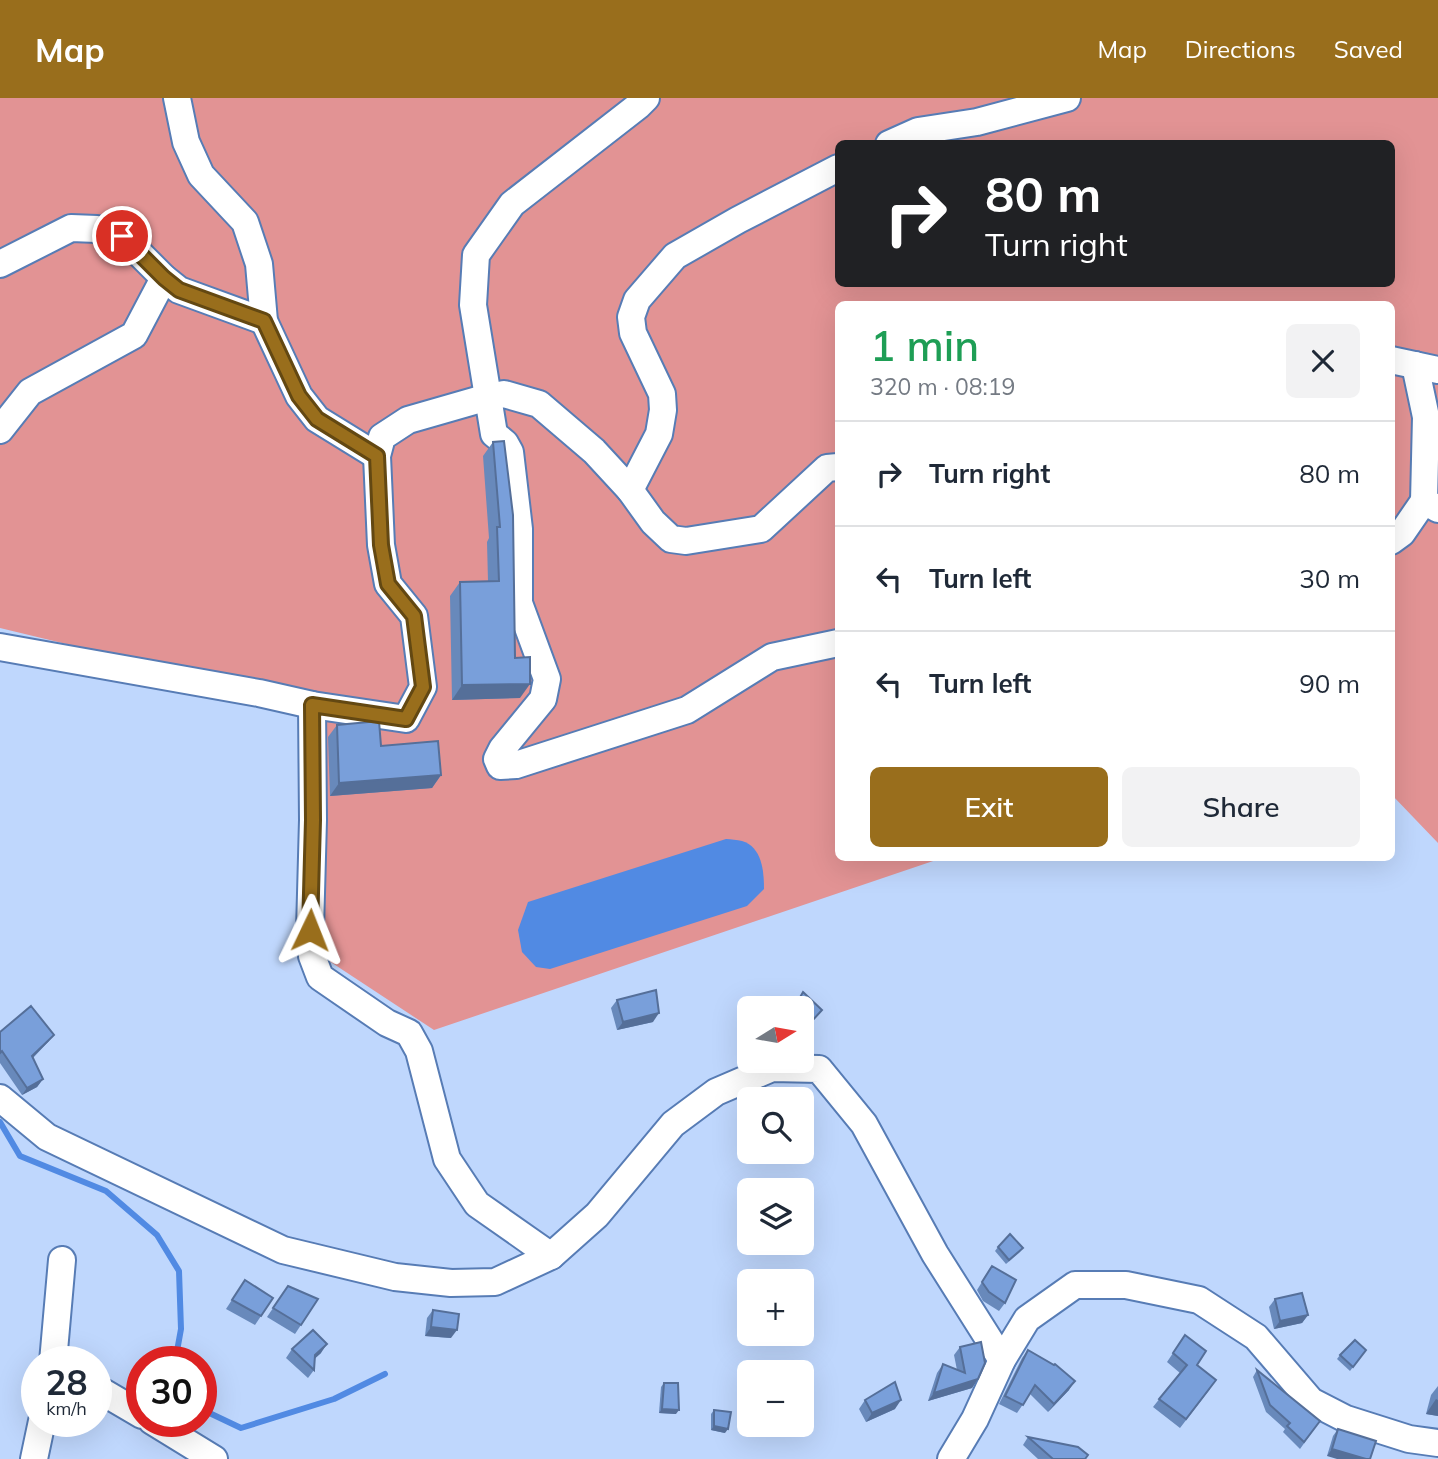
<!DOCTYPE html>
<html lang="en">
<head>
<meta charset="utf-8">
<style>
	:root { --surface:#fff; --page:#f2f2f3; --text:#1f2937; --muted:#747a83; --line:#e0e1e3; --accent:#996e1c }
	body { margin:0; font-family:Mulish,sans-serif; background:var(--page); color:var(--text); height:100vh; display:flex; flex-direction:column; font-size:26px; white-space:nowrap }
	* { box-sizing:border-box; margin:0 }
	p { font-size:23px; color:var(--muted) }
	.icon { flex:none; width:38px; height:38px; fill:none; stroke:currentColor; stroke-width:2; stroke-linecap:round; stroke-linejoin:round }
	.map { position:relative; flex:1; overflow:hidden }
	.panel { position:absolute; left:835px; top:203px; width:560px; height:560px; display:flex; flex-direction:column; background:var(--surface); border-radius:10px; box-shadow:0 7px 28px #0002 }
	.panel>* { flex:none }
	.banner { position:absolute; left:835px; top:42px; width:560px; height:147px; border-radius:10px; box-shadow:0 7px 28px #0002; background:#202124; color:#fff; overflow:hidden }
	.needle { width:46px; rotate:79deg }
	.controls { position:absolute; left:737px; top:898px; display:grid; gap:14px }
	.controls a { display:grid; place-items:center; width:77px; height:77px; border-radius:10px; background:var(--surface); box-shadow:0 7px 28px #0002; font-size:35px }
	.speed { position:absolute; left:21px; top:1248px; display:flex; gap:14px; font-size:35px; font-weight:700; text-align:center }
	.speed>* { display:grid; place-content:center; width:91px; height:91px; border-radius:50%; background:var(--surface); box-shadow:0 7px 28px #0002; line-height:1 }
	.speed small { font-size:18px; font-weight:400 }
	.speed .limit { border:10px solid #d22; background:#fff; color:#111 }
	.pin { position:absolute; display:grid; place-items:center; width:60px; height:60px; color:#fff; margin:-30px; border:4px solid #fff; border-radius:50%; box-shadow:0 2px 7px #0007 }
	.me { position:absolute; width:77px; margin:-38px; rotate:2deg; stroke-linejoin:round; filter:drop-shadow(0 0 5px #0008) }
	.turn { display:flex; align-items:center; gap:24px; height:147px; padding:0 35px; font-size:32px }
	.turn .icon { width:91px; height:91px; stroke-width:2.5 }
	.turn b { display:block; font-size:49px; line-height:60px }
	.round { display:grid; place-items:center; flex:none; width:74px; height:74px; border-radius:10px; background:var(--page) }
	.head { display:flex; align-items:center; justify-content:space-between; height:119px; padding:0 35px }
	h1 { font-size:42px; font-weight:600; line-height:52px; color:#1e9e55 }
	.action { display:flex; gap:14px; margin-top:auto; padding:14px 35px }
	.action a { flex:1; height:80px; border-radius:10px; background:var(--accent); color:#fff; font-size:28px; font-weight:600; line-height:80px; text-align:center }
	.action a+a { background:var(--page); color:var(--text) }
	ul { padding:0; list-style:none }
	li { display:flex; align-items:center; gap:21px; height:105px; padding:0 35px; border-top:2px solid var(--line) }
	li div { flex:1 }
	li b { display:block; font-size:26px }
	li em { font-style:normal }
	header { display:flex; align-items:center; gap:42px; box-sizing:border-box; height:98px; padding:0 35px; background:var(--accent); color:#fff }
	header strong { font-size:33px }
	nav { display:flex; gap:38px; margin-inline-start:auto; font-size:24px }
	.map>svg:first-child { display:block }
	.green { fill:#e29394; fill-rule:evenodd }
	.water { fill:#518ae3 }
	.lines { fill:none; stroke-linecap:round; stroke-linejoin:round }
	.stream { stroke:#518ae3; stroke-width:6 }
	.minor-casing { stroke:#577cb5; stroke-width:30 }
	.minor { stroke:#fff; stroke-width:26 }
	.wall { fill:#6889bb }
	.shaded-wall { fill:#556f99 }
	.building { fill:#799fda; stroke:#556f99; stroke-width:2 }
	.route-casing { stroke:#634812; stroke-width:18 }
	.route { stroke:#996e1c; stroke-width:12 }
</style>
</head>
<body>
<header>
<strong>Map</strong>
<nav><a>Map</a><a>Directions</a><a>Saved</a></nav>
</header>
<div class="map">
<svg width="1438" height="1361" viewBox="0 0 1438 1361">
	<rect width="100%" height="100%" fill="#bfd7fd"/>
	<path class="green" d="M0,0h1438v745l-47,-49v-490h-553v554h104l-508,172 -114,-75 -5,-251 -315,-76zM838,46h553v140h-553z"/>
	<path class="water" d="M726,741c5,0 11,1 16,2 20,6 22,30 22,48l-17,17 -197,63 -14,-2 -14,-15 -4,-22 10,-28z"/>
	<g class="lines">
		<g class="stream">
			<path d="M0,1024l20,34 86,35 51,44 22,36 2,58 -6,33"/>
			<path d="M201,1311l40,19 93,-29 51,-25"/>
		</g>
		<g class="minor-casing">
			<g id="minor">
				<path d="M177,0l9,44 15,33 44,47 14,42 5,57 35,75 18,23 60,37"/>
				<path d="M646,0l-8,8 -126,98 -36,51 -3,50 21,129 11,9 5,9 9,77v74l28,76 -4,20 -41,50 -5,10 3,7 16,-1 171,-55 85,-53 66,-14"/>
				<path d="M889,46l29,-13 59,-9 90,-24"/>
				<path d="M0,166l71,-36 26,1 25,7 42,42 15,12 85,31"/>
				<path d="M1391,262l47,10"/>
				<path d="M1415,267l11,52 -2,84 14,8"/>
				<path d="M0,332l30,-38 104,-57 30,-57"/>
				<path d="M630,392l29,-56 4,-24 -1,-16 -29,-61 -2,-16 6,-17 38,-44 63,-36 100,-52"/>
				<path d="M1391,443l11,-8 22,-32"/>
				<path d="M0,549l259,46 53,12 1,115 -3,110 2,26 8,21 67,46 22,10 10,18 28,108 30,45 74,52"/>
				<path d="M312,607l94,14 17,-32 -9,-71 -26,-32 -7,-39 -4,-89 5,-19 26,-17 80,-23 16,-3 35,10 55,47 36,39 23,32 18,17 15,2 75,-12 66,-61 11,-1"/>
				<path d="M0,1000l47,39 236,113 112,27 56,6 44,-1 56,-26 46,-41 76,-91 43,-32 56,-24 47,1 45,55 71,130 67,106"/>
				<path d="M53,1264l9,-102"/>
				<path d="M96,1290l46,27"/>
				<path d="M152,1323l62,38"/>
				<path d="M34,1361l8,-38"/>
				<path d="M951,1361l24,-40 27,-59 25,-41 48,-34h51l73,15 57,37 55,64 35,18 63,20 29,4"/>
			</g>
		</g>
		<use href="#minor" class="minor"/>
	</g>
	<g class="wall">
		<path d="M493,344l27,256 -68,2 -2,-104 10,-14 28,-1 -1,-39 2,-4 -6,-82z"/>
		<path d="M337,627l44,21 60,29 -9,13 -102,8 -2,-59z"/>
		<path d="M617,902l36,22 -36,8 -6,-22z"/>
		<path d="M802,910l20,2 -13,15 -7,-5z"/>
		<path d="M0,934l54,3 -6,7 -15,16 10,21 -6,8 -15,8 -22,-32z"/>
		<path d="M998,1149l25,1 -3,4 -14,12 -11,-13z"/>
		<path d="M992,1168l13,37 -6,8 -16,-10 -6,-11z"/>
		<path d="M245,1182l28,18 -18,27 -29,-16z"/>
		<path d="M288,1188l30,13 -23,35 -28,-17z"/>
		<path d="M1275,1201l33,16 -6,8 -28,6 -5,-22z"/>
		<path d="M433,1212l18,28 -26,-2 2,-18z"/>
		<path d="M1185,1237l12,30 13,24 -30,39 -27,-21 27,-34 -13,-11z"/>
		<path d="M960,1249l18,32 -6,9 -44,13 9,-28 6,-9 14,6 -3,-15z"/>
		<path d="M292,1251l29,4 -6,5 -1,12 -6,8 -22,-20z"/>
		<path d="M1028,1252l41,40 -21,22 -18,-18 -13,19 -18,-9 23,-46z"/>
		<path d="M1366,1252l-16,21 -13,-12 3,-4z"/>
		<path d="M1257,1272l63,51 -20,28 -17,-17 2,-3 -19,-17 -13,-35z"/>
		<path d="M664,1285l12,31 -17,-1 2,-26z"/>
		<path d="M1438,1288v30l-12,-2 5,-19z"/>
		<path d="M865,1302l30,9 -29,13 -7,-13z"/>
		<path d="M714,1312l11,23 -14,-3v-16z"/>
		<path d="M1338,1331l38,12 -49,15 6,-20z"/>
		<path d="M1028,1339l58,22h-48l-15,-14z"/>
	</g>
	<g class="shaded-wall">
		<path d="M530,586l-10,14 -68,2 10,-15z"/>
		<path d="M441,677l-9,13 -102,8 9,-13z"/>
		<path d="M659,915l-6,9 -36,8 6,-8z"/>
		<path d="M54,937l-6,7 -22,22 6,-8z"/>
		<path d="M43,981l-6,8 -15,8 5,-7z"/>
		<path d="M1308,1217l-6,8 -28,6 6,-8z"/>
		<path d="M431,1229l26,3 -6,8 -26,-2z"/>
		<path d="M327,1246l-6,9 -12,11 6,-9z"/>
		<path d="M978,1281l-6,9 -44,13 6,-8z"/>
		<path d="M1075,1283l-6,9 -21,22 6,-8z"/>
		<path d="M1436,1301l2,1v16l-12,-2z"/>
		<path d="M901,1302l-6,9 -29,13 6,-9z"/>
		<path d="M662,1311l17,1 -3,4 -17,-1z"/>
		<path d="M714,1328l14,3 -3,4 -14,-3z"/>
		<path d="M1332,1351l34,10h-29l-10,-3z"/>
	</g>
	<g class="building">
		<path d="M504,343l9,74 2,143 15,-1v27l-68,1 -2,-103 39,-1 -2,-54h3l-7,-85z"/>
		<path d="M379,623l2,25 57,-5 3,34 -102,8 -2,-58z"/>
		<path d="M656,892l3,23 -36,9 -6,-22z"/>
		<path d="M803,894l19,18 -10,11 -10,-8v-5h-8z"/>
		<path d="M31,908l23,29 -22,21 11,23 -16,9 -25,-37 -2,2v-21z"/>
		<path d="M1010,1136l13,14 -14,12 -11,-13z"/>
		<path d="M992,1168l24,14 -11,23 -16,-11 -7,-10z"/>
		<path d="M245,1182l28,18 -12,18 -29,-16z"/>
		<path d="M288,1188l30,13 -17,26 -28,-17z"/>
		<path d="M1302,1195l6,22 -28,6 -5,-22z"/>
		<path d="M433,1212l26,4 -2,16 -26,-3z"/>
		<path d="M313,1232l14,14 -12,11 -1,15 -22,-21z"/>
		<path d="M1185,1237l21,16 -9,14 19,15 -30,39 -27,-20 28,-34 -14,-12z"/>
		<path d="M1355,1242l11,10 -13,17 -13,-12z"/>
		<path d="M981,1244l4,21 -7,16 -44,14 9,-29 22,9 -5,-26z"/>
		<path d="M1028,1252l26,15 1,-1 20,17 -21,23 -19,-19 -12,20 -18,-9z"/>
		<path d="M1257,1272l63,51 -16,21 -17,-16 3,-3 -20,-18z"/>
		<path d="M895,1284l6,18 -29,13 -7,-13z"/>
		<path d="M664,1285h14l1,27 -17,-1z"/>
		<path d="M714,1312l17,2 -3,17 -14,-3z"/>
		<path d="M1338,1331l38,12 -6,18h-4l-34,-10z"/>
		<path d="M1028,1339l50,10 10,8 -3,4h-32z"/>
	</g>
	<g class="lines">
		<g class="route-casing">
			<path id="route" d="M122,138l42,42 15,12 85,31 35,75 18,23 60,37 4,89 7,39 26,32 9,71 -17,32 -94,-14 1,115 -3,110"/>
		</g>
		<use href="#route" class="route"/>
	</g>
</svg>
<div class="controls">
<a><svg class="needle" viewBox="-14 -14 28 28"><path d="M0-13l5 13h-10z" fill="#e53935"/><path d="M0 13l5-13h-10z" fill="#747a83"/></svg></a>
<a><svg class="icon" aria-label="search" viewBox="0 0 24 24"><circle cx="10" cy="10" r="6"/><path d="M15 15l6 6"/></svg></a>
<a><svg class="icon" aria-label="layers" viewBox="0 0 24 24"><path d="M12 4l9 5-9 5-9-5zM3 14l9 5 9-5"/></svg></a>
<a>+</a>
<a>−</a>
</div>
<div class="speed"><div>28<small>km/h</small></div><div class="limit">30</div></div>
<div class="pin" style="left:122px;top:138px;background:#d93025"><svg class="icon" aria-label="arrive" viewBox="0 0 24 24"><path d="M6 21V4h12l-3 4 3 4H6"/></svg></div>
<svg class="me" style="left:310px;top:832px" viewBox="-20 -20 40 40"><path d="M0-17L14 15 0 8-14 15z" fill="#996e1c" stroke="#fff" stroke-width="4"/></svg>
<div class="banner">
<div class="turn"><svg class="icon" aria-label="right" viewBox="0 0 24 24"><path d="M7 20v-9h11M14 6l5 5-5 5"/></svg><div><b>80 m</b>Turn right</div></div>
</div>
<section class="panel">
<div class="head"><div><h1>1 min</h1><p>320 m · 08:19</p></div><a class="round"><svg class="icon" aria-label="close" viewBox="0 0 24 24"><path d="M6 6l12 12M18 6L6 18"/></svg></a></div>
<ul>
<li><svg class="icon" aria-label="right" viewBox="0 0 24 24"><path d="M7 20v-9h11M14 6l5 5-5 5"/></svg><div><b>Turn right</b></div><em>80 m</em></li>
<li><svg class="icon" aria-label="left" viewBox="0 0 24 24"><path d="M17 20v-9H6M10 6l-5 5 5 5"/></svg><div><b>Turn left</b></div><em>30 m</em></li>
<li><svg class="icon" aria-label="left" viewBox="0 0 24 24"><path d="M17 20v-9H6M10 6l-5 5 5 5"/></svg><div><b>Turn left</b></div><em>90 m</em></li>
</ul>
<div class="action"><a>Exit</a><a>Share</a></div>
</section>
</div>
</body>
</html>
